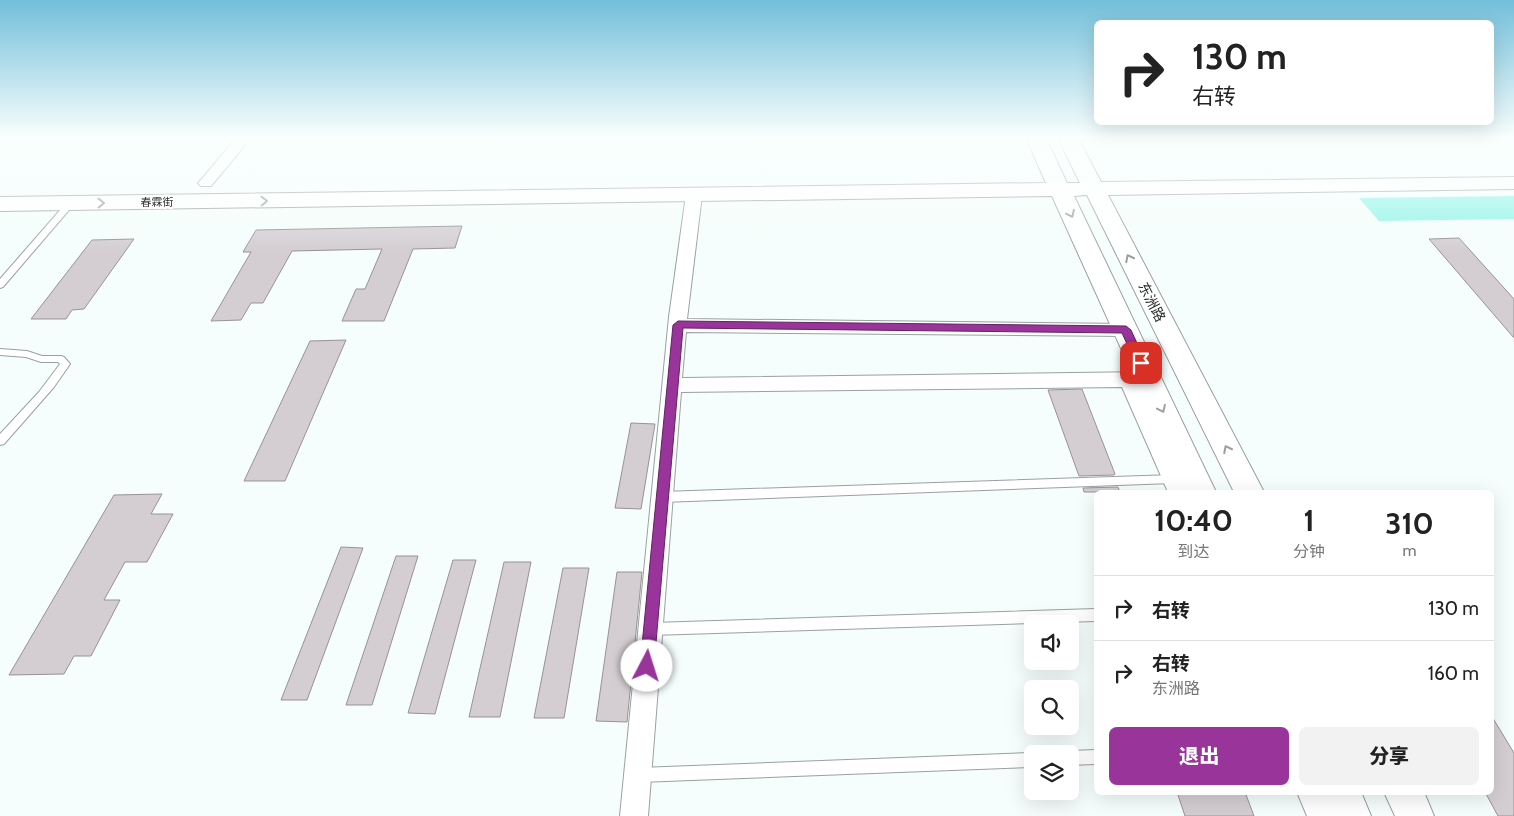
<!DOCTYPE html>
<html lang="zh">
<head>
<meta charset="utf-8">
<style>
	:root { --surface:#fff; --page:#f2f2f2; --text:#222; --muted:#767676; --line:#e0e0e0; --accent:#98349a }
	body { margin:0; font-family:Cabin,"Noto Sans SC",sans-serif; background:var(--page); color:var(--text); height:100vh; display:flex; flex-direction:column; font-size:19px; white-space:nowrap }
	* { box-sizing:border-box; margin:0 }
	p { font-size:16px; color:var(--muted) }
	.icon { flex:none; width:28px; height:28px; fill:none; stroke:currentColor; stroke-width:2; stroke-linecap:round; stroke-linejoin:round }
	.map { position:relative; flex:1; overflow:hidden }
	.sheet { position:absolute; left:1094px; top:490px; width:400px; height:305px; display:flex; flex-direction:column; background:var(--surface); border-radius:8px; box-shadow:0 5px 20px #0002 }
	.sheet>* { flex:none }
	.guide { position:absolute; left:1094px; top:20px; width:400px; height:105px; border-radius:8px; box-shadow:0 5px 20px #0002; background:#fff; color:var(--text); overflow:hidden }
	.tools { position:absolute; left:1024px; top:615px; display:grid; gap:10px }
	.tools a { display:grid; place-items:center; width:55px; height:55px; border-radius:8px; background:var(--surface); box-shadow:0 5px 20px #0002; font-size:25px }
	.pin { position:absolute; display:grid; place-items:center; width:42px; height:42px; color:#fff; margin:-21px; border-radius:10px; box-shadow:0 2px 8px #0006 }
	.me { position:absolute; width:55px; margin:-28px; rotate:5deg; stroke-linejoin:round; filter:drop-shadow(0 0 4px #0008) }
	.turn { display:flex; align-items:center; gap:18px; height:105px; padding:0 15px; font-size:22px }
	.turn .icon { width:65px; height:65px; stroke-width:2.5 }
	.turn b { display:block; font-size:35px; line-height:42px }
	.eta { display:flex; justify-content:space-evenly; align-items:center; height:85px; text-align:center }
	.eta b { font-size:30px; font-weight:800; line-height:35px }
	.primary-button { display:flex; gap:10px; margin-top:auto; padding:10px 15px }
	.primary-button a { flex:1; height:58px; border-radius:8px; background:var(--accent); color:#fff; font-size:20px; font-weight:800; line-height:58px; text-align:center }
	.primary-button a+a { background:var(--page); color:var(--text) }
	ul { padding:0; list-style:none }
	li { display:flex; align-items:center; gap:15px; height:65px; padding:0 15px; border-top:1px solid var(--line) }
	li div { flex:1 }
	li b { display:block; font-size:19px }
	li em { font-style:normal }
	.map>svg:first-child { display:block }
	.green { fill:#91f4e8 }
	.building { fill:#d4ced3; stroke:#979296 }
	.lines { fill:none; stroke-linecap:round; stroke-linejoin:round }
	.lane-casing { stroke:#99a1a0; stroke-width:2 }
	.street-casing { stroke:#99a1a0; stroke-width:2 }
	.secondary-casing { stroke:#99a1a0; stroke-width:2 }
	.lane { fill:#fff; fill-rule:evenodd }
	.street { fill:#fff; fill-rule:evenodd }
	.secondary { fill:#fff; fill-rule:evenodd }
	.oneway { stroke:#9d9f9f }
	.route { fill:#98349a; stroke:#632264 }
	.labels { text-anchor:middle; stroke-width:4.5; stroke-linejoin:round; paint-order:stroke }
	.far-street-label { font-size:11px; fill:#262a29; stroke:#fff }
	.street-label { font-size:14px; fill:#262a29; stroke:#fff }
</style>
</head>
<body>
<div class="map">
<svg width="1514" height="816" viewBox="0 0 1514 816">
	<rect width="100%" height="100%" fill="#f5fefc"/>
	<path class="green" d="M1514,196v23l-135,2 -20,-23z"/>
	<g class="building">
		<path d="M462,226l-7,22 -42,1 -29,72h-42l14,-32h9l17,-40 -90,2 -29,52h-12l-10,17 -30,1 40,-69h-8l13,-22z"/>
		<path d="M1459,238l55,61v39l-85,-99z"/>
		<path d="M134,239l-50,70 -12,1 -6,9h-35l61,-79z"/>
		<path d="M346,340l-61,141h-41l66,-140z"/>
		<path d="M1082,389l33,85 -1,1 -35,1 -31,-86z"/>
		<path d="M631,423l24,1 -14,85 -26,-1z"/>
		<path d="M1118,487l2,5h-36l-1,-4z"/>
		<path d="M162,494l-11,20h22l-26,48h-22l-21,38h16l-29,56h-17l-10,18 -55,1 105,-180z"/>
		<path d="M341,547l22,1 -56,152h-26z"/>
		<path d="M396,556h22l-46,149h-26z"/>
		<path d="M453,560h23l-41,154 -27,-1z"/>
		<path d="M504,562h27l-31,155h-31z"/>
		<path d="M563,568h26l-25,150h-30z"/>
		<path d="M617,572h25l-15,150 -31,-1z"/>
		<path d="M1491,715l23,38v63h-16l-13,-24h6z"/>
		<path d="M1177,792h68l9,24h-69z"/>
	</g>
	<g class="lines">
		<g class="lane-casing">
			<g id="lane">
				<path d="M1156,138h74l-4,2h-66z"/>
				<path d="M68,201h6l1,2 -72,84 -3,1v-9z"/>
				<path d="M0,349l27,2 15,5h19l3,1 6,7 -16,23 -50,57 -4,1v-11l39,-42 21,-28 -2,-2h-17l-15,-5 -26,-2z"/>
				<path d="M1173,475l4,1 1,3 -1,3 -4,1 -511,19 -4,-2 -1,-3 1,-3 4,-2z"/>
				<path d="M1096,609v12l-445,14 -4,-2 -2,-4 2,-4 4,-2z"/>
				<path d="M1096,750v14l-26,1v-11h-5l5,-3z"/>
				<path d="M1032,753l1,1 -1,13 -393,15 -5,-2 -2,-5 2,-5 5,-2z"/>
			</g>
		</g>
		<g class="street-casing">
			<g id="street">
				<path d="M236,138h15l-40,48h-10l-3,-3 3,-3z"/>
				<path d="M694,190l6,2 2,3 -15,124 439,5 7,1 2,5 -2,5 -7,1 -440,-4 -4,46 467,-6 7,2 3,5 -3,5 -15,2 49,106h-22l-46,-105 -441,5 -33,424h-28l49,-499 17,-122 2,-3z"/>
				<path d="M1297,792h29l10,24h-29z"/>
			</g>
		</g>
		<g class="secondary-casing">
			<g id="secondary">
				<path d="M1026,138h20l21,45h13l-22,-45h20l23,44 413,-5v12l-406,6 156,297h-30l-147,-297 -13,1 142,296h-30l-134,-296 -1052,15v-14l1046,-14z"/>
				<path d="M1322,792h39l10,24h-39z"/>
				<path d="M1384,792h40l10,24h-39z"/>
			</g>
		</g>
		<use href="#lane" class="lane"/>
		<use href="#street" class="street"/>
		<use href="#secondary" class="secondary"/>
	</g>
	<defs><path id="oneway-chevron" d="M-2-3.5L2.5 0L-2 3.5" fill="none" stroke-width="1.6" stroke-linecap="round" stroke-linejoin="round" transform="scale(1.25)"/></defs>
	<g class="oneway">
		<use href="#oneway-chevron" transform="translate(264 201) rotate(-1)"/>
		<use href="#oneway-chevron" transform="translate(101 203) rotate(-1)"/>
		<use href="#oneway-chevron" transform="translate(1071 214) rotate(65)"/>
		<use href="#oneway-chevron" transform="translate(1129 258) rotate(-117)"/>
		<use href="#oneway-chevron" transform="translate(1162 409) rotate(65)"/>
		<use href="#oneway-chevron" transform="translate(1227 449) rotate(-117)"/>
	</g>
	<linearGradient id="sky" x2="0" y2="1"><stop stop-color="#72bfda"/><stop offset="0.55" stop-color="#fafffe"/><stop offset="1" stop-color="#fafffe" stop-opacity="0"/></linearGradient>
	<rect width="1514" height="252" fill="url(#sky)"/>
	<path class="route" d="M678,321l448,5 5,4 15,33 -1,3h-8l-15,-33 -439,-5 -29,338 -2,5 -5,2 -5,-2 -2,-5 33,-341z"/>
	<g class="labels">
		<g class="far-street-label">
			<text transform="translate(157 202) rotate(-1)" y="4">春霖街</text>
		</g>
		<g class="street-label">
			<text transform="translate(1152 302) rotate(63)" y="5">东洲路</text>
		</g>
	</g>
</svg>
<div class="tools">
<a><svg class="icon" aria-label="sound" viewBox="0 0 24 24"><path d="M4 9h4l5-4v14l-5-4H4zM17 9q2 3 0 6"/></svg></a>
<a><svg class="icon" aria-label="search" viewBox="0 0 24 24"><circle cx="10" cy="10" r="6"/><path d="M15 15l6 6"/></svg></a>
<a><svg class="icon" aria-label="layers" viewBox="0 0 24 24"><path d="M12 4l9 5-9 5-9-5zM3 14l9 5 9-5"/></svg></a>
</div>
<div class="pin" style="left:1141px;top:363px;background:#d93025"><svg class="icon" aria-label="arrive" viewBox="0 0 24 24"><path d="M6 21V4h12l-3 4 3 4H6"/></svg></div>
<svg class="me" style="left:647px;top:666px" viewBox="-20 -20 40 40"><circle r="19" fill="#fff"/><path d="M0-13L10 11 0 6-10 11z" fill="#98349a"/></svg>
<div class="guide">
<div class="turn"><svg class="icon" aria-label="right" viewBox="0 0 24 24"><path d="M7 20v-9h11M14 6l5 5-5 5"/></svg><div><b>130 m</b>右转</div></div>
</div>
<section class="sheet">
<div class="eta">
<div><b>10:40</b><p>到达</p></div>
<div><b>1</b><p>分钟</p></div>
<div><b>310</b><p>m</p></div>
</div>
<ul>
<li><svg class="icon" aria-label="right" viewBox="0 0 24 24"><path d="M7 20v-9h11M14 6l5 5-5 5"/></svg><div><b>右转</b></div><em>130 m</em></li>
<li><svg class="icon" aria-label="right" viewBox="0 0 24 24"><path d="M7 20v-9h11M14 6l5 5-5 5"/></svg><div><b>右转</b><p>东洲路</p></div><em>160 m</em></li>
</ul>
<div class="primary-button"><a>退出</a><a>分享</a></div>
</section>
</div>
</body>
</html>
